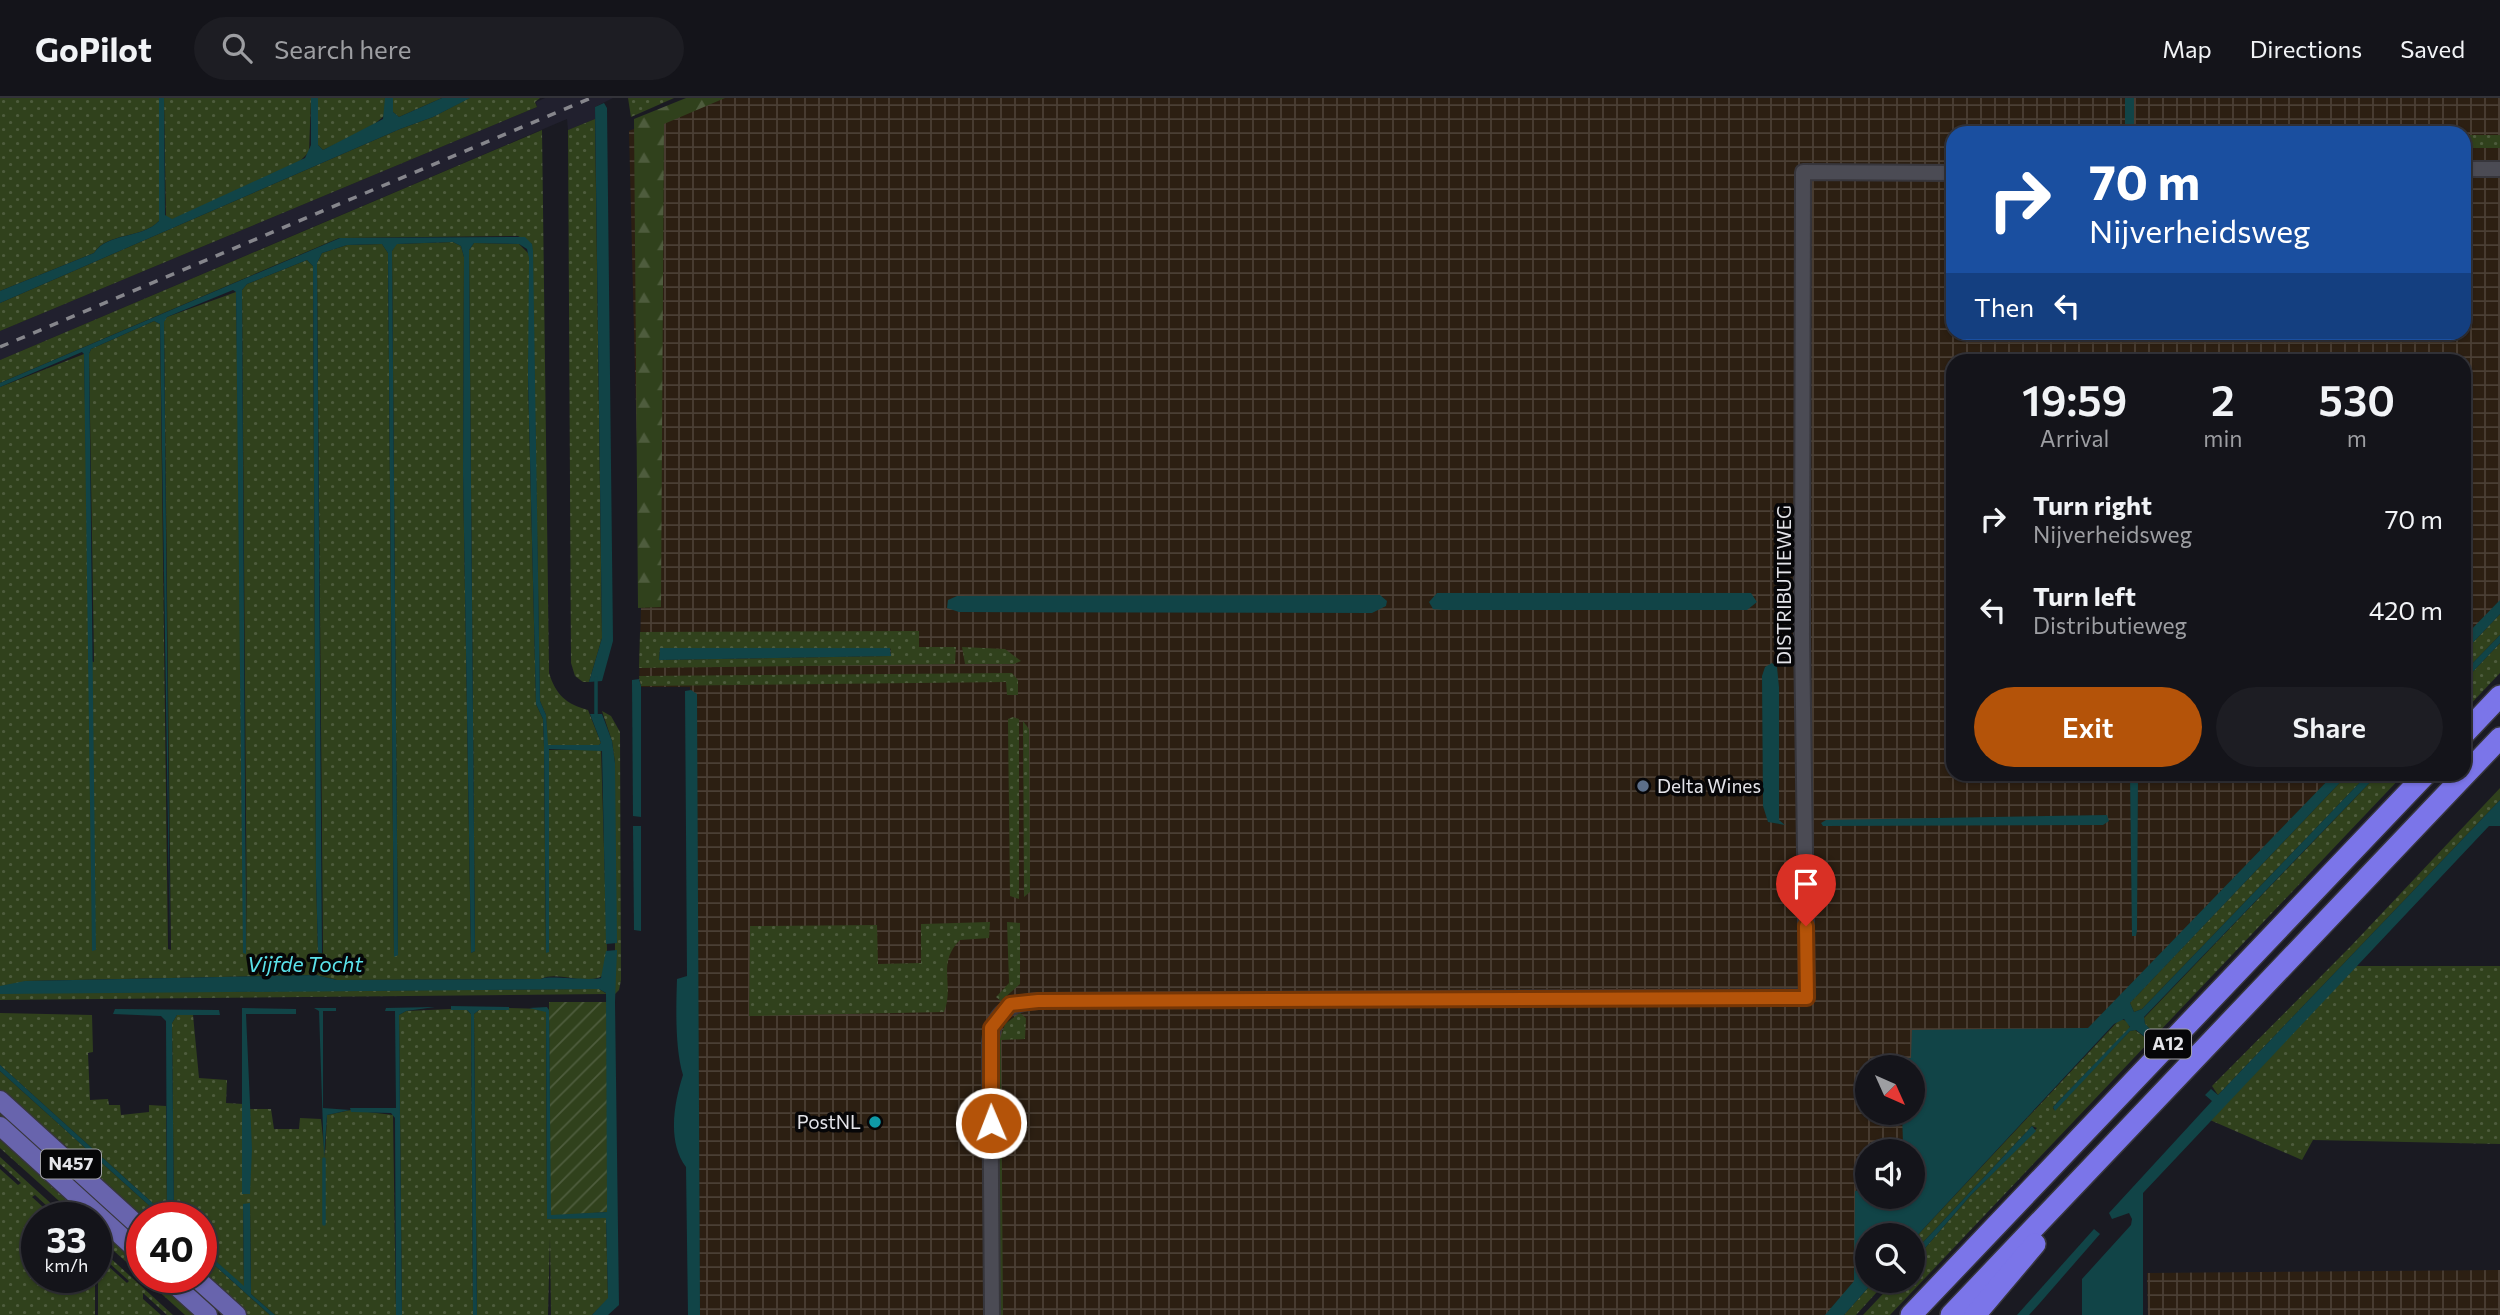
<!DOCTYPE html>
<html lang="en">
<head>
<meta charset="utf-8">
<style>
	:root { --surface:#14141a; --page:#1d1d23; --text:#f1f3f6; --muted:#9d9ea2; --line:#333339; --accent:#b45309 }
	body { margin:0; font-family:Commissioner,sans-serif; background:var(--page); color:var(--text); height:100vh; display:flex; flex-direction:column; font-size:26px; white-space:nowrap }
	* { box-sizing:border-box; margin:0 }
	p { font-size:23px; color:var(--muted) }
	.icon { flex:none; width:38px; height:38px; fill:none; stroke:currentColor; stroke-width:2; stroke-linecap:round; stroke-linejoin:round }
	.map { position:relative; flex:1; overflow:hidden }
	.sheet { position:absolute; left:1946px; top:256px; width:525px; height:427px; display:flex; flex-direction:column; background:var(--surface); border-radius:21px; box-shadow:0 2px 5px #0004,0 0 0 2px var(--line) }
	.sheet>* { flex:none }
	.banner { position:absolute; left:1946px; top:28px; width:525px; height:214px; border-radius:21px; box-shadow:0 2px 5px #0004,0 0 0 2px var(--line); background:#1a4fa0; color:#fff; overflow:hidden }
	.needle { width:46px; rotate:135deg }
	.buttons { position:absolute; left:1855px; top:957px; display:grid; gap:14px }
	.buttons a { display:grid; place-items:center; width:70px; height:70px; border-radius:50%; background:var(--surface); box-shadow:0 2px 5px #0004,0 0 0 2px var(--line); font-size:35px }
	.speed { position:absolute; left:21px; top:1104px; display:flex; gap:14px; font-size:35px; font-weight:700; text-align:center }
	.speed>* { display:grid; place-content:center; width:91px; height:91px; border-radius:50%; background:var(--surface); box-shadow:0 2px 5px #0004,0 0 0 2px var(--line); line-height:1 }
	.speed small { font-size:18px; font-weight:400 }
	.speed .limit { border:10px solid #d22; background:#fff; color:#111 }
	.pin { position:absolute; display:grid; place-items:center; width:60px; height:60px; color:#fff; margin:-72px -30px; border-radius:50% 50% 50% 0; rotate:-45deg; box-shadow:0 0 7px #0007 }
	.pin .icon { rotate:45deg }
	.me { position:absolute; width:77px; margin:-38px; rotate:359deg; stroke-linejoin:round; filter:drop-shadow(0 0 5px #0008) }
	.turn { display:flex; align-items:center; gap:24px; height:147px; padding:0 28px; font-size:32px }
	.turn .icon { width:91px; height:91px; stroke-width:2.5 }
	.turn b { display:block; font-size:49px; line-height:60px }
	.then { display:flex; align-items:center; height:66px; padding:0 28px; background:#0003; gap:14px; font-size:26px }
	.eta { display:flex; justify-content:space-evenly; align-items:center; height:119px; text-align:center }
	.eta b { font-size:42px; font-weight:600; line-height:49px }
	.action { display:flex; gap:14px; margin-top:auto; padding:14px 28px }
	.action a { flex:1; height:80px; border-radius:42px; background:var(--accent); color:#fff; font-size:28px; font-weight:600; line-height:80px; text-align:center }
	.action a+a { background:var(--page); color:var(--text) }
	ul { padding:0; list-style:none }
	li { display:flex; align-items:center; gap:21px; height:91px; padding:0 28px }
	li div { flex:1 }
	li b { display:block; font-size:26px }
	li em { font-style:normal }
	header { display:flex; align-items:center; gap:42px; box-sizing:border-box; height:98px; padding:0 35px; background:var(--surface); border-bottom:2px solid var(--line) }
	header strong { font-size:33px }
	nav { display:flex; gap:38px; margin-inline-start:auto; font-size:24px }
	.search { width:490px; height:63px; background:var(--page); display:flex; align-items:center; gap:18px; box-sizing:border-box; padding:0 24px; border-radius:38px; color:var(--muted); font-size:26px }
	.map>svg:first-child { display:block }
	.industrial { fill:url(#industrial-grid); fill-rule:evenodd }
	.built { fill:#21202e }
	.grass { fill:url(#grass-dots); fill-rule:evenodd }
	.forest { fill:url(#forest-firs) }
	.garden { fill:url(#garden-furrows) }
	.water { fill:#114447 }
	.lines { fill:none; stroke-linecap:round; stroke-linejoin:round }
	.stream { stroke:#114447; stroke-width:3.5 }
	.tertiary-casing { stroke:#37363c; stroke-width:18 }
	.primary-casing { stroke:#37363c; stroke-width:21 }
	.motorway-casing { stroke:#37363c; stroke-width:24 }
	.tertiary { stroke:#4b4b54; stroke-width:14 }
	.primary { stroke:#6864ad; stroke-width:18 }
	.motorway { stroke:#7b75e9; stroke-width:21 }
	.rail { stroke:#86868c; stroke-width:3.5; stroke-dasharray:9 9; stroke-linecap:butt }
	.route-casing { stroke:#753606; stroke-width:18 }
	.route { stroke:#b45309; stroke-width:12 }
	.service-dot { fill:#5c6f8a; stroke:#060608; stroke-width:2.5 }
	.culture-dot { fill:#0f9aa8; stroke:#060608; stroke-width:2.5 }
	.labels { text-anchor:middle; stroke-width:7; stroke-linejoin:round; paint-order:stroke }
	.shield { fill:#060608; stroke:#a1a1a6; stroke-width:2 }
	.shield-label { font-size:18px; font-weight:bold; fill:#e4e4e9 }
	.street-label { font-size:19px; fill:#e4e4e9; stroke:#060608 }
	.poi-label { font-size:19px; fill:#e4e4e9; stroke:#060608; text-anchor:start }
	.water-label { font-size:21px; font-style:italic; fill:#5be2eb; stroke:#060608 }
</style>
</head>
<body>
<header>
<strong>GoPilot</strong>
<div class="search"><svg class="icon" aria-label="search" viewBox="0 0 24 24"><circle cx="10" cy="10" r="6"/><path d="M15 15l6 6"/></svg>Search here</div>
<nav><a>Map</a><a>Directions</a><a>Saved</a></nav>
</header>
<div class="map">
<svg width="2500" height="1217" viewBox="0 0 2500 1217">
	<defs>
		<pattern id="industrial-grid" width="8" height="8" patternUnits="userSpaceOnUse" patternTransform="scale(1.75)"><rect width="8" height="8" fill="#2c1f12"/><path d="M0 4h8M4 0v8" fill="none" stroke="#4a3f34"/></pattern>
		<pattern id="grass-dots" width="8" height="8" patternUnits="userSpaceOnUse" patternTransform="scale(1.75)"><rect width="8" height="8" fill="#30411c"/><path d="M2 2h.1M6 6h.1" fill="none" stroke="#4e5c3d" stroke-width="1.8" stroke-linecap="round"/></pattern>
		<pattern id="forest-firs" width="22" height="20" patternUnits="userSpaceOnUse" patternTransform="scale(1.75)"><rect width="22" height="20" fill="#30411c"/><path d="M5 1l3.5 6h-7zM16 11l3.5 6h-7z" fill="#4e5c3d"/></pattern>
		<pattern id="garden-furrows" width="10" height="10" patternUnits="userSpaceOnUse" patternTransform="scale(1.75)"><rect width="10" height="10" fill="#30411c"/><path d="M-1 1l2-2M0 10L10 0M9 11l2-2" fill="none" stroke="#4e5c3d"/></pattern>
	</defs>
	<rect width="100%" height="100%" fill="#1a1a22"/>
	<g class="industrial">
		<path d="M707,0h1793v515l-36,38v-291h-511v414h394l-435,461 -45,1v45l-29,34h-1146l-2,-628h-51l2,-80 -12,-476zM1953,35h511v199h-511zM1867,970h46v45h-46zM1867,1054h46v45h-46z"/>
		<path d="M2500,1172v45h-352l-1,-42z"/>
	</g>
	<path class="built" d="M545,0h68l-18,9v12l-27,11 -1,-11 -567,241v-29l537,-224 -1,-5z"/>
	<g class="grass">
		<path d="M0,0h159v123c-17,18 -52,11 -65,32l-94,38z"/>
		<path d="M164,0h147l-2,54 -10,10 -111,51 -16,7 -6,-2z"/>
		<path d="M318,0h67v17l-15,13 -47,22 -5,-5z"/>
		<path d="M393,0h49l-43,19 -6,-5z"/>
		<path d="M469,0h71l-5,4 2,5 -537,224v-28l400,-174 33,-12z"/>
		<path d="M628,0h46l-43,19z"/>
		<path d="M595,21l7,519 -13,44h-6l-8,-6 -4,-13 -3,-533z"/>
		<path d="M542,32l7,543c7,22 17,31 39,37l13,33 -2,2h-52l-1,-30 -6,-14 -8,-457 -14,-8 -179,2 -339,145v-23z"/>
		<rect x="2464" y="37" width="36" height="13"/>
		<path d="M453,144l8,4 3,11 -1,214 8,482 4,-2 -6,-701 5,-7 45,1 10,10 2,53 -3,70 8,327 7,15 1,28 2,205h3l-1,-202 53,-1 6,201 -3,25c-19,12 -46,-5 -63,4l-204,1 -21,-5 -291,6 -15,12 589,-4 8,5 -607,6v-613l84,-33 6,307 4,1 -5,-308 2,-5 63,-28 6,3 8,625 3,1 -7,-629 3,-4 69,-25 11,658 -5,-660 5,-6 60,-24 6,6 3,611 2,75 5,1 -6,-690 5,-10 25,-8 35,-1 6,9 6,703 4,-1 -6,-704 4,-7z"/>
		<path d="M2500,516v21l-36,37v-20z"/>
		<path d="M919,533v16h37l-1,17 -316,4 1,-36zM660,550h230l1,2v6l-232,4z"/>
		<path d="M2500,545v30l-36,38v-30z"/>
		<path d="M962,549l43,2 16,12 -7,3h-49z"/>
		<path d="M1012,575l6,7v15h-11l-1,-13 -365,4 -2,-10z"/>
		<path d="M602,613l9,5 9,16 1,248 -2,10 -4,4v-231l-3,-22z"/>
		<path d="M1013,619l6,2v180l-9,-3 -2,-177z"/>
		<path d="M1023,623l6,8 1,163 -6,5z"/>
		<path d="M2348,676h20l-226,235 -8,3 -4,-9z"/>
		<path d="M2378,676h26l-248,261 -11,-11 -1,-6z"/>
		<path d="M2500,690v12l-282,295 -6,-9 139,-140z"/>
		<path d="M990,824l-1,16 -29,2c-24,24 -5,44 -16,72l-195,4 1,-90 127,-1 1,39 43,-1v-39z"/>
		<path d="M1007,824l13,1v61l-19,17 -5,-4 13,-14z"/>
		<path d="M2356,868h144v178l-187,-4 -11,20 -92,-40z"/>
		<path d="M509,910l35,1 2,3 1,206h59l2,81 -16,16h-41l-1,-78 -2,78h-71l-3,-301 5,-4z"/>
		<path d="M451,911l16,1 4,4 2,301h-71l-3,-300 7,-4z"/>
		<path d="M0,915l92,2 1,37 -5,1 2,47 18,-1 1,6h11l1,10 28,-3v-7l17,1 1,110 -167,-151z"/>
		<path d="M1020,915l6,5 -1,21 -24,1 2,275h-3l-2,-270 7,-21z"/>
		<path d="M177,917h16l6,63 28,2 -1,23 17,1v90l7,-1 -1,-84h22l3,20h25l1,-11 21,1 4,38 2,-42 24,-5 42,5 3,200h-121l-24,-21 -1,-90h-7l1,83 -43,-39v-30h-27l-2,-195z"/>
		<path d="M2120,921l7,2 3,7 -77,79 1,3 76,-79 5,-1 15,11 -260,274h-27l32,-34h18v-19l57,-66 67,-68 -5,-2 -119,127v-13z"/>
		<path d="M0,973l163,147h-21l-17,-14 -125,-113z"/>
		<path d="M0,1011l142,129v7l-142,-128z"/>
		<path d="M0,1038l90,82h-12l-78,-70z"/>
		<path d="M0,1059l67,61h-7l-25,-23 -3,2 23,21h-18v60h58v37h-95v-146l18,16 3,-2 -21,-19z"/>
		<path d="M96,1125l46,42v11l-46,-41z"/>
		<path d="M96,1147l77,70h-6l-24,-22v6l18,16h-63v-58l29,26 2,-2 -33,-30z"/>
		<path d="M201,1155l69,62h-22l-47,-42z"/>
		<path d="M144,1180h12l41,37h-12z"/>
		<path d="M1874,1183h13l-31,34h-12z"/>
	</g>
	<path class="forest" d="M686,0h39l-61,26 -3,483 -23,1 -4,-489z"/>
	<path class="garden" d="M549,904h58v210l-57,4z"/>
	<g class="water">
		<path d="M159,0h5l1,117 7,4 133,-61 6,-13v-47h7v47l5,5 60,-31 2,-21h8v14l6,5 43,-19h28l-37,19 -33,12 -400,174v-12l94,-38c14,-21 48,-14 65,-32z"/>
		<rect x="2125" y="0" width="9" height="35"/>
		<path d="M604,5l3,5 6,533 -11,40 -13,1 13,-44 -7,-531z"/>
		<path d="M525,139l7,7 1,7 7,450 6,14 2,30h51l2,-2 -11,-29h12l10,27 3,22 2,180 -11,1 -4,-193 -53,-2v203l-3,1 -2,-206 -1,-28 -7,-15 -8,-327 1,-119 -2,-9 -8,-5 -45,-1 -5,7 6,701 -4,2 -8,-481 1,-215 -3,-11 -8,-4 -56,2 -5,7 6,704 -4,2 -6,-704 -6,-9 -35,1 -25,8 -5,10 5,691 -4,-2 -2,-75 -3,-611 -6,-6 -60,24 -5,6 4,664 -3,-1 -7,-661 -3,-2 -66,27 -3,5 6,630 -10,-628 -6,-3 -63,28 -2,5 7,596 -4,1 -8,-597 -2,-2 -82,35v-4l340,-145z"/>
		<path d="M1437,495h314l6,9 -10,8h-304l-10,-1 -4,-7z"/>
		<path d="M1380,497l7,6 -1,5 -14,7 -413,-1 -12,-4 1,-8 9,-4z"/>
		<path d="M2500,502v14l-36,38v-15z"/>
		<path d="M2500,537v8l-36,38v-9z"/>
		<path d="M660,550h230l1,8 -232,4z"/>
		<path d="M1772,565l5,4 2,20v133l6,5 -17,-3 -5,-16 -1,-130 3,-9z"/>
		<path d="M639,581l2,7v131l-8,-1 -1,-136z"/>
		<path d="M691,592l6,4 3,621h-12l-2,-148c-19,-25 -12,-64 -3,-92 -8,-26 -7,-67 -6,-96l10,-3 -2,-285z"/>
		<path d="M2130,676h8l-1,156 -1,6h-4z"/>
		<path d="M2334,676h14l-218,229 4,9 8,-3 226,-235h10l-234,243 1,7 11,11 -6,6 -14,-11 -6,1 -75,80 -2,-4 77,-80 -6,-8 -10,5 -201,216v-4h-46v45h7l-30,34h-19l29,-34 1,-90 12,-3v9h46v-12l7,-6 -3,-27 -14,-9 -1,-30h11v-45l-37,-1v-4l35,-5 1,-28 176,-2z"/>
		<path d="M2500,702v26h-11l-346,367v122h-61v-36l49,-54 1,-6 -3,-6 -17,6 -3,-6 103,-112 -7,-6 6,-6 7,6z"/>
		<path d="M2107,717l2,6 -6,4 -280,1 -2,-3 5,-3z"/>
		<path d="M633,728h8v105l-7,-1z"/>
		<path d="M617,852l-2,52 4,303 -11,10h-16l16,-17 -2,-80 -59,1 -1,-207 -17,-4 18,-1 2,3 2,205 56,-3 -1,-219 -7,-4 -599,5v-8l25,-5 291,-6 21,5 204,-1c8,-4 45,2 60,-1l5,-27z"/>
		<path d="M451,908l58,1v3h-30l-5,4 3,301h-4l-2,-301 -4,-4h-16z"/>
		<path d="M435,909l-29,4 -7,4 3,300h-6l-1,-197 -4,-5 -40,-1 -1,-4h46l-1,-97h-10l1,-3z"/>
		<path d="M242,910l54,1v5h-50l6,135 -2,45h-8z"/>
		<path d="M314,910h22v3h-13v97l27,2 -23,5 -3,44 -5,-148z"/>
		<path d="M115,911l104,1 1,5h-43l-5,8 2,195h-11l-163,-147v-6l167,151 -1,-195 -5,-5 -48,-2z"/>
		<path d="M2032,1028l4,5 -66,65 -57,66v-9z"/>
		<path d="M250,1105l1,91 24,21h-5l-69,-62v-5l43,38 -1,-82z"/>
		<path d="M2094,1131l6,5 -61,70 -10,11h-12z"/>
	</g>
	<g class="lines">
		<g class="stream">
			<path d="M596,618v-38"/>
			<path d="M324,1126v-65"/>
		</g>
		<g class="tertiary-casing">
			<g id="tertiary">
				<path d="M2464,71h36"/>
				<path d="M992,1217l-2,-273c3,-31 20,-39 48,-41l769,-4 -5,-362 1,-463 150,1"/>
			</g>
		</g>
		<g class="primary-casing">
			<g id="primary">
				<path d="M0,1002l142,129"/>
				<path d="M0,1028l142,129"/>
				<path d="M167,1180l41,37"/>
				<path d="M196,1180l41,37"/>
			</g>
		</g>
		<g class="motorway-casing">
			<g id="motorway">
				<path d="M2464,636l36,-38"/>
				<path d="M1911,1217l515,-541"/>
				<path d="M1951,1217l549,-577"/>
				<path d="M1975,1217l60,-71"/>
			</g>
		</g>
		<use href="#tertiary" class="tertiary"/>
		<use href="#primary" class="primary"/>
		<use href="#motorway" class="motorway"/>
		<path class="rail" d="M0,249l591,-249"/>
	</g>
	<g class="lines">
		<g class="route-casing">
			<path id="route" d="M991,1025v-95l19,-24 28,-3 769,-3 -1,-72"/>
		</g>
		<use href="#route" class="route"/>
	</g>
	<circle class="service-dot" cx="1643" cy="688" r="7"/>
	<circle class="culture-dot" cx="875" cy="1024" r="7"/>
	<g class="labels">
		<g class="shield">
			<rect x="2145" y="931.5" width="46" height="29" rx="5"/>
			<rect x="41" y="1051.5" width="60" height="29" rx="5"/>
		</g>
		<g class="shield-label">
			<text x="2168" y="952">A12</text>
			<text x="71" y="1072">N457</text>
		</g>
		<g class="street-label">
			<text transform="translate(1784 487) rotate(-90)" y="7">DISTRIBUTIEWEG</text>
		</g>
		<g class="poi-label">
			<text x="1657" y="695">Delta Wines</text>
			<text x="861" y="1031" text-anchor="end">PostNL</text>
		</g>
		<g class="water-label">
			<text x="305" y="874">Vijfde Tocht</text>
		</g>
	</g>
</svg>
<div class="buttons">
<a><svg class="needle" viewBox="-14 -14 28 28"><path d="M0-13l5 13h-10z" fill="#e53935"/><path d="M0 13l5-13h-10z" fill="#9d9ea2"/></svg></a>
<a><svg class="icon" aria-label="sound" viewBox="0 0 24 24"><path d="M4 9h4l5-4v14l-5-4H4zM17 9q2 3 0 6"/></svg></a>
<a><svg class="icon" aria-label="search" viewBox="0 0 24 24"><circle cx="10" cy="10" r="6"/><path d="M15 15l6 6"/></svg></a>
</div>
<div class="speed"><div>33<small>km/h</small></div><div class="limit">40</div></div>
<div class="pin" style="left:1806px;top:828px;background:#d93025"><svg class="icon" aria-label="arrive" viewBox="0 0 24 24"><path d="M6 21V4h12l-3 4 3 4H6"/></svg></div>
<svg class="me" style="left:991px;top:1025px" viewBox="-20 -20 40 40"><circle r="17" fill="#b45309" stroke="#fff" stroke-width="3"/><path d="M0-11L8 9 0 5-8 9z" fill="#fff"/></svg>
<div class="banner">
<div class="turn"><svg class="icon" aria-label="right" viewBox="0 0 24 24"><path d="M7 20v-9h11M14 6l5 5-5 5"/></svg><div><b>70 m</b>Nijverheidsweg</div></div>
<div class="then">Then<svg class="icon" aria-label="left" viewBox="0 0 24 24"><path d="M17 20v-9H6M10 6l-5 5 5 5"/></svg></div>
</div>
<section class="sheet">
<div class="eta">
<div><b>19:59</b><p>Arrival</p></div>
<div><b>2</b><p>min</p></div>
<div><b>530</b><p>m</p></div>
</div>
<ul>
<li><svg class="icon" aria-label="right" viewBox="0 0 24 24"><path d="M7 20v-9h11M14 6l5 5-5 5"/></svg><div><b>Turn right</b><p>Nijverheidsweg</p></div><em>70 m</em></li>
<li><svg class="icon" aria-label="left" viewBox="0 0 24 24"><path d="M17 20v-9H6M10 6l-5 5 5 5"/></svg><div><b>Turn left</b><p>Distributieweg</p></div><em>420 m</em></li>
</ul>
<div class="action"><a>Exit</a><a>Share</a></div>
</section>
</div>
</body>
</html>
